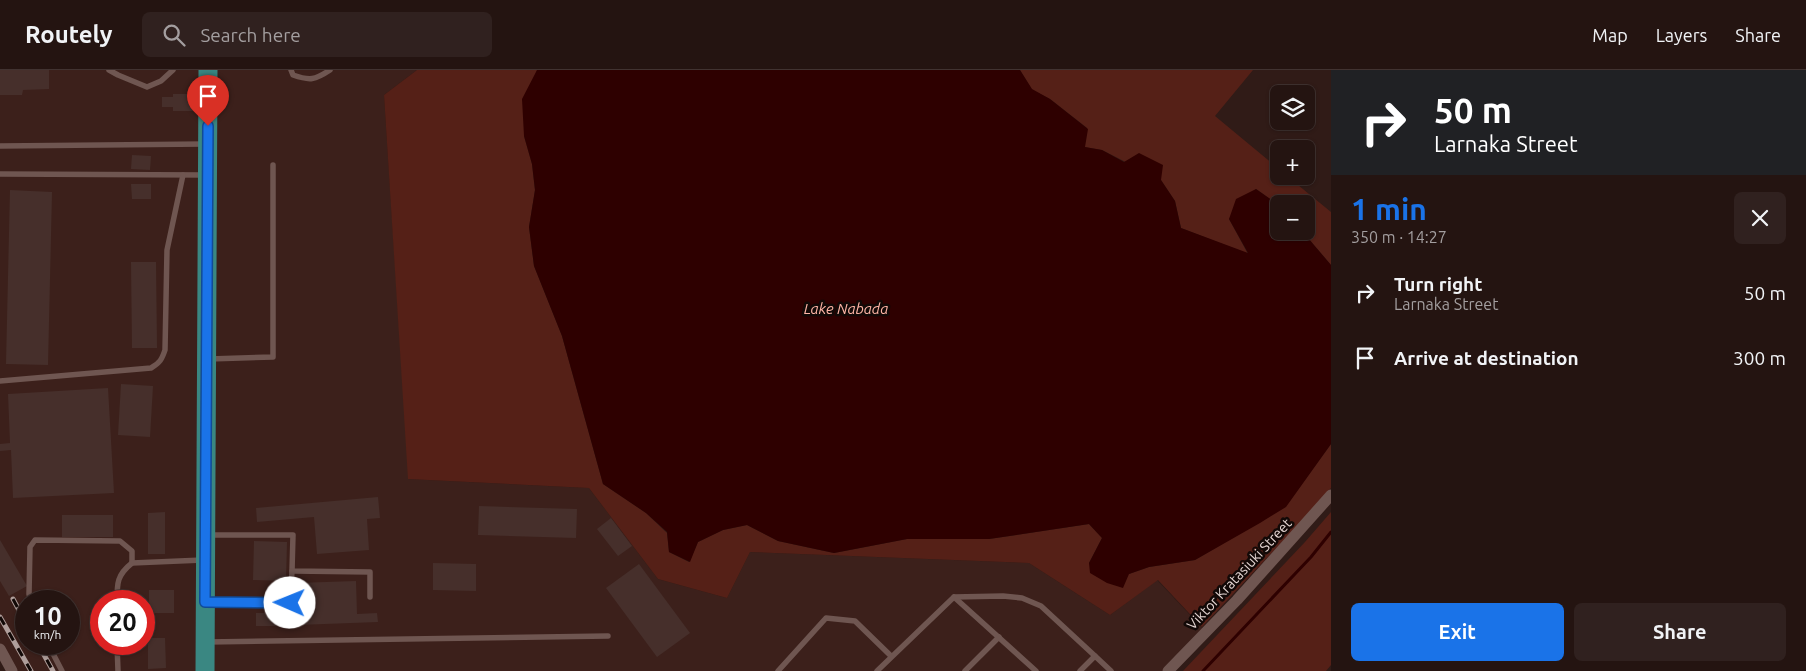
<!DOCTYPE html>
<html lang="en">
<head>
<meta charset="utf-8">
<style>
	:root { --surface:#241411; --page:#30211f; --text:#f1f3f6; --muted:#a39e9f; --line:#413331; --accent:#1a73e8 }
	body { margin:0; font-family:Ubuntu,sans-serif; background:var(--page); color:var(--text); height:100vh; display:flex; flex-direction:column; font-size:19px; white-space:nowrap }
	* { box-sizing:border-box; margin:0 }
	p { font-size:16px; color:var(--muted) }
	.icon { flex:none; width:28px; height:28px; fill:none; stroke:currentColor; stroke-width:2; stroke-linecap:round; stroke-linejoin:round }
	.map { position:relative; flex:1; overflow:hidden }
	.sheet { display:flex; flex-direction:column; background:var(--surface); width:475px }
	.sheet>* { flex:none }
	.banner { background:#202124; color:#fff; overflow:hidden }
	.buttons { position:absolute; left:1270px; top:15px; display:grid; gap:10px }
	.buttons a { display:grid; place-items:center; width:45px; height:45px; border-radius:8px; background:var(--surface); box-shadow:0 1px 4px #0004,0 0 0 1px var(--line); font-size:25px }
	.speed { position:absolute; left:15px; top:520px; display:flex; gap:10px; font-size:25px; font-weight:700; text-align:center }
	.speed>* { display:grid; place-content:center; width:65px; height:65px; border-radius:50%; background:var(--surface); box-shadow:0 1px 4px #0004,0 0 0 1px var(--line); line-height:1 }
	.speed small { font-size:12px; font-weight:400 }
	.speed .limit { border:8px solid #d22; background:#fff; color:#111 }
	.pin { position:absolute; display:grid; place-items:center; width:42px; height:42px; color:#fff; margin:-51px -21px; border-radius:50% 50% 50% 0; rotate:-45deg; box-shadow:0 0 5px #0007 }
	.pin .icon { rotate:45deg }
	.me { position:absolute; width:55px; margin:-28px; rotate:271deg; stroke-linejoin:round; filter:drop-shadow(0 0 4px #0008) }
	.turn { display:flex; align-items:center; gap:18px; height:105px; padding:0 20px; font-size:22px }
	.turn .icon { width:65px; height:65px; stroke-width:2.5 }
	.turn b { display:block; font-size:35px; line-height:42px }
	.round { display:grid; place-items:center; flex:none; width:52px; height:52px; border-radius:8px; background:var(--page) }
	.overview { display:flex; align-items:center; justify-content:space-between; height:85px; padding:0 20px }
	h1 { font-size:30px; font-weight:700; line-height:38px; color:var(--accent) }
	.button { display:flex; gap:10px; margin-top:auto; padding:10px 20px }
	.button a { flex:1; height:58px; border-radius:8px; background:var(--accent); color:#fff; font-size:20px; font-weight:700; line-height:58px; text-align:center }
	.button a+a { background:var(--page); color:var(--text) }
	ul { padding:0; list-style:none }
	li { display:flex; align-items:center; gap:15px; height:65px; padding:0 20px }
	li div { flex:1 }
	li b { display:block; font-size:19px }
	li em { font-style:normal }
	header { display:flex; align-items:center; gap:30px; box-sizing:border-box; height:70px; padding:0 25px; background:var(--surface); border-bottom:1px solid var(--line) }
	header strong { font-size:24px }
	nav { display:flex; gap:28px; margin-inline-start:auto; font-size:18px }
	.search { width:350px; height:45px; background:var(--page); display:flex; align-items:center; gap:12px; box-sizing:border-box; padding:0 18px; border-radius:8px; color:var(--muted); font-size:19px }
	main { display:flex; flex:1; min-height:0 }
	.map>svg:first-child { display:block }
	.built { fill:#3c201b; fill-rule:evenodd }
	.green { fill:#552017 }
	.water { fill:#2e0000 }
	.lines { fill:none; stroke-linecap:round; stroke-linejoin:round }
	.stream { stroke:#2e0000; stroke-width:3 }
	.building { fill:#462f2b }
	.service { stroke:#6f5651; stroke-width:5.5 }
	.minor { stroke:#6f5651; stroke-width:11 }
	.trunk { stroke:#3a8782; stroke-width:19 }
	.rail-casing { stroke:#af9e9b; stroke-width:5 }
	.rail { stroke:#120907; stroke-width:3; stroke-dasharray:9; stroke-linecap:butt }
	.route-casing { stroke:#114b97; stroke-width:12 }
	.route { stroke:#1a73e8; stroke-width:9 }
	.labels { text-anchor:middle; stroke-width:5; stroke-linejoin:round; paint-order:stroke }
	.street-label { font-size:14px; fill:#e6d7d4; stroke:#120907 }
	.water-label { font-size:15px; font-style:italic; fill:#feb4a5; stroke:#120907 }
</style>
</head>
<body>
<header>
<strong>Routely</strong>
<div class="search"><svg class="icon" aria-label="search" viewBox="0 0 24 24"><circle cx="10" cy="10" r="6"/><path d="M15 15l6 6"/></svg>Search here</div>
<nav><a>Map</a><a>Layers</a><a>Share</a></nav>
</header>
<main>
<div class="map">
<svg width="1331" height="601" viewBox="0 0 1331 601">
	<rect width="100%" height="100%" fill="#301b17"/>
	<path class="built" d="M0,0h417l-33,25 25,384 180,9 69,91 69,19 23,-46 279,11 81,52 47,-35 49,52 -38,39h-1156l-12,-22zM26,531h43v43h-43zM101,531h43v43h-43z"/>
	<g class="green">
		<path d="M417,0h120l-13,66 8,28 3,26 -6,37 5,39 28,70 41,148 43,29 21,20 2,19 20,10 9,-20 25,-12 24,-5 31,16 56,12 73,-14h82l100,-15 13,14 -13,25 40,11 20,-7 46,-7 90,-53 46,-63v44l-18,21 -111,118 -44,-47 -48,35 -81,-52 -279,-11 -23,46 -69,-19 -69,-91 -181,-9 -24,-384z"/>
		<path d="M1020,0h233l-38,46 64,53v7h8l44,36v53l-29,-34h4v-27h-27v1l-23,-16 -27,30 19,35 -67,-26 -6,-27 -14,-21 -59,-30 -18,-3 3,-19 -37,-29 -18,-9z"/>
		<path d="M1331,442v153l-5,6h-143l122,-129z"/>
	</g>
	<path class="water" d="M537,0h483l12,19 18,10 38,30 -3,18 17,3 22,12 15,-9 24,12 -2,15 14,21 6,27 67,25 -19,-34 7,-20 20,-10 23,16v26h23l29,34v179l-45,63 -26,16 -65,37 -46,7 -20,7 -6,14 -16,-5 -17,-10 -1,-10 13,-25 -13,-14 -100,15h-82l-73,14 -56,-12 -31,-16 -24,5 -25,12 -8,20 -21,-10 -2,-20 -21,-19 -43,-29 -41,-148 -28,-70 -5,-39 6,-37 -3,-26 -8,-28 -2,-37z"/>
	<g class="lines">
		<path class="stream" d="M1203,601l108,-114 20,-25"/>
	</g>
	<g class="building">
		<path d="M0,0h49v19l-26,1 -1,5h-22z"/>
		<path d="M173,24h20v17h-20v-4h-11v-10h11z"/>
		<path d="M132,85l19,1 -1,14 -19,-1z"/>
		<path d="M131,114h20v15h-19z"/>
		<path d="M10,120l42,2 -4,173 -42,-1z"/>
		<path d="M131,192h25l1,86h-25z"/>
		<path d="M121,314l32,2 -3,51 -32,-2z"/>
		<path d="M108,318l6,105 -101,5 -2,-48 -11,1v-7l10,-1 -2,-49z"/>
		<path d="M378,427l2,21 -13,1 2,31 -52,4 -3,-37 -57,5 -1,-14z"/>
		<path d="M479,436l98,3 -1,29 -98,-3z"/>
		<path d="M165,442v42h-17v-41z"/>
		<rect x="62" y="445" width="51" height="22"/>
		<path d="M611,448l21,28 -14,10 -21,-27z"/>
		<path d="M0,470l27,46 -18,10 -9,-15z"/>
		<path d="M254,471l33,1 -1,39 -33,-1z"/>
		<path d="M433,493l43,1v27l-43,-1z"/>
		<path d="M639,494l51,69 -33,24 -51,-69z"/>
		<path d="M356,511l1,33 20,-1 1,9 -80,3 -2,-42z"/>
		<rect x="149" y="520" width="25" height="23"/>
		<path d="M256,543h19v5h8v8h-27z"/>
		<path d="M148,568h17l1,30 -18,1z"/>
	</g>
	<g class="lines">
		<g class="service">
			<path d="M109,0l9,5 29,12 14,-6 12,-11"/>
			<path d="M291,0l2,5c17,6 22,5 37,-5"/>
			<path d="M0,76l205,-2"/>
			<path d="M0,104l205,1"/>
			<path d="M209,289l64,-2v-192"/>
			<path d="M0,311l151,-13c9,-5 11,-9 14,-18l2,-100 16,-75"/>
			<path d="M208,465h85l-1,36 78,1v25"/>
			<path d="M954,527l82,74"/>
			<path d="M31,531l-2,-7 1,-47 5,-7 85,1 12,10v12"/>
			<path d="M117,531c0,-18 0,-26 15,-38l71,-3"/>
			<path d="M207,532l83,1 2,-32"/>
			<path d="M207,572l401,-6"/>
			<path d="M48,574l14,27"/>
			<path d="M117,574l1,27"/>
			<path d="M778,601l48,-53 29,3 36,35"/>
			<path d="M877,601l77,-74 49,-1 19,2 19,8 54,50"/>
			<path d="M965,601l34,-34"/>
			<path d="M1080,601l15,-15 16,15"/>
		</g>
		<g class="minor">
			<path d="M0,579l12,22"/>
			<path d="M1168,601l69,-71 94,-105"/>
		</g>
		<path class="trunk" d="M205,601l3,-601"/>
		<g class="rail-casing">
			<g id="rail">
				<path d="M13,529l13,24"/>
				<path d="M0,547l31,54"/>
				<path d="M38,574l15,27"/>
			</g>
		</g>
		<use href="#rail" class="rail"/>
	</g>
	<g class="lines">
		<g class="route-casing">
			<path id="route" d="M208,56l-3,476 85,1"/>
		</g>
		<use href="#route" class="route"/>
	</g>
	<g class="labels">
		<g class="street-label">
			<text transform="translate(1239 504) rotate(-47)" y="5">Viktor Kratasiuki Street</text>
		</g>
		<g class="water-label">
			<text x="846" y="244">Lake Nabada</text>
		</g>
	</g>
</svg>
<div class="buttons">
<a><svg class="icon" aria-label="layers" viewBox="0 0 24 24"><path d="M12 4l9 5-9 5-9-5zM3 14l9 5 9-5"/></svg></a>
<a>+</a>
<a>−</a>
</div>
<div class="speed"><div>10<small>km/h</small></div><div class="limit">20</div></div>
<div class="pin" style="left:208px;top:56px;background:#d93025"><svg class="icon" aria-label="arrive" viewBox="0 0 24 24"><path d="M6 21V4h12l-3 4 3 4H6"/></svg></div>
<svg class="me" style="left:290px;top:533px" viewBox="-20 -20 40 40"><circle r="19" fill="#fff"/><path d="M0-13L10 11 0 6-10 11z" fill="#1a73e8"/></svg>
</div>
<section class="sheet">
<div class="banner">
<div class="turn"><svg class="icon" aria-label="right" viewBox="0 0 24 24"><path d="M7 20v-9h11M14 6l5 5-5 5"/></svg><div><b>50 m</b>Larnaka Street</div></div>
</div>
<div class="overview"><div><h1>1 min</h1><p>350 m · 14:27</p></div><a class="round"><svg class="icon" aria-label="close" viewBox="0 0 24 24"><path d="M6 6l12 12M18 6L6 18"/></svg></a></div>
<ul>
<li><svg class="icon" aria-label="right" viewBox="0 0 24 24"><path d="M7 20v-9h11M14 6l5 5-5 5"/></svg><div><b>Turn right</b><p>Larnaka Street</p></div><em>50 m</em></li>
<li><svg class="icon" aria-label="arrive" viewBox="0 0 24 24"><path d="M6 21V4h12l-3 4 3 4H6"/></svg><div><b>Arrive at destination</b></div><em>300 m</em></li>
</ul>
<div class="button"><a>Exit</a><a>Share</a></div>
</section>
</main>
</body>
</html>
